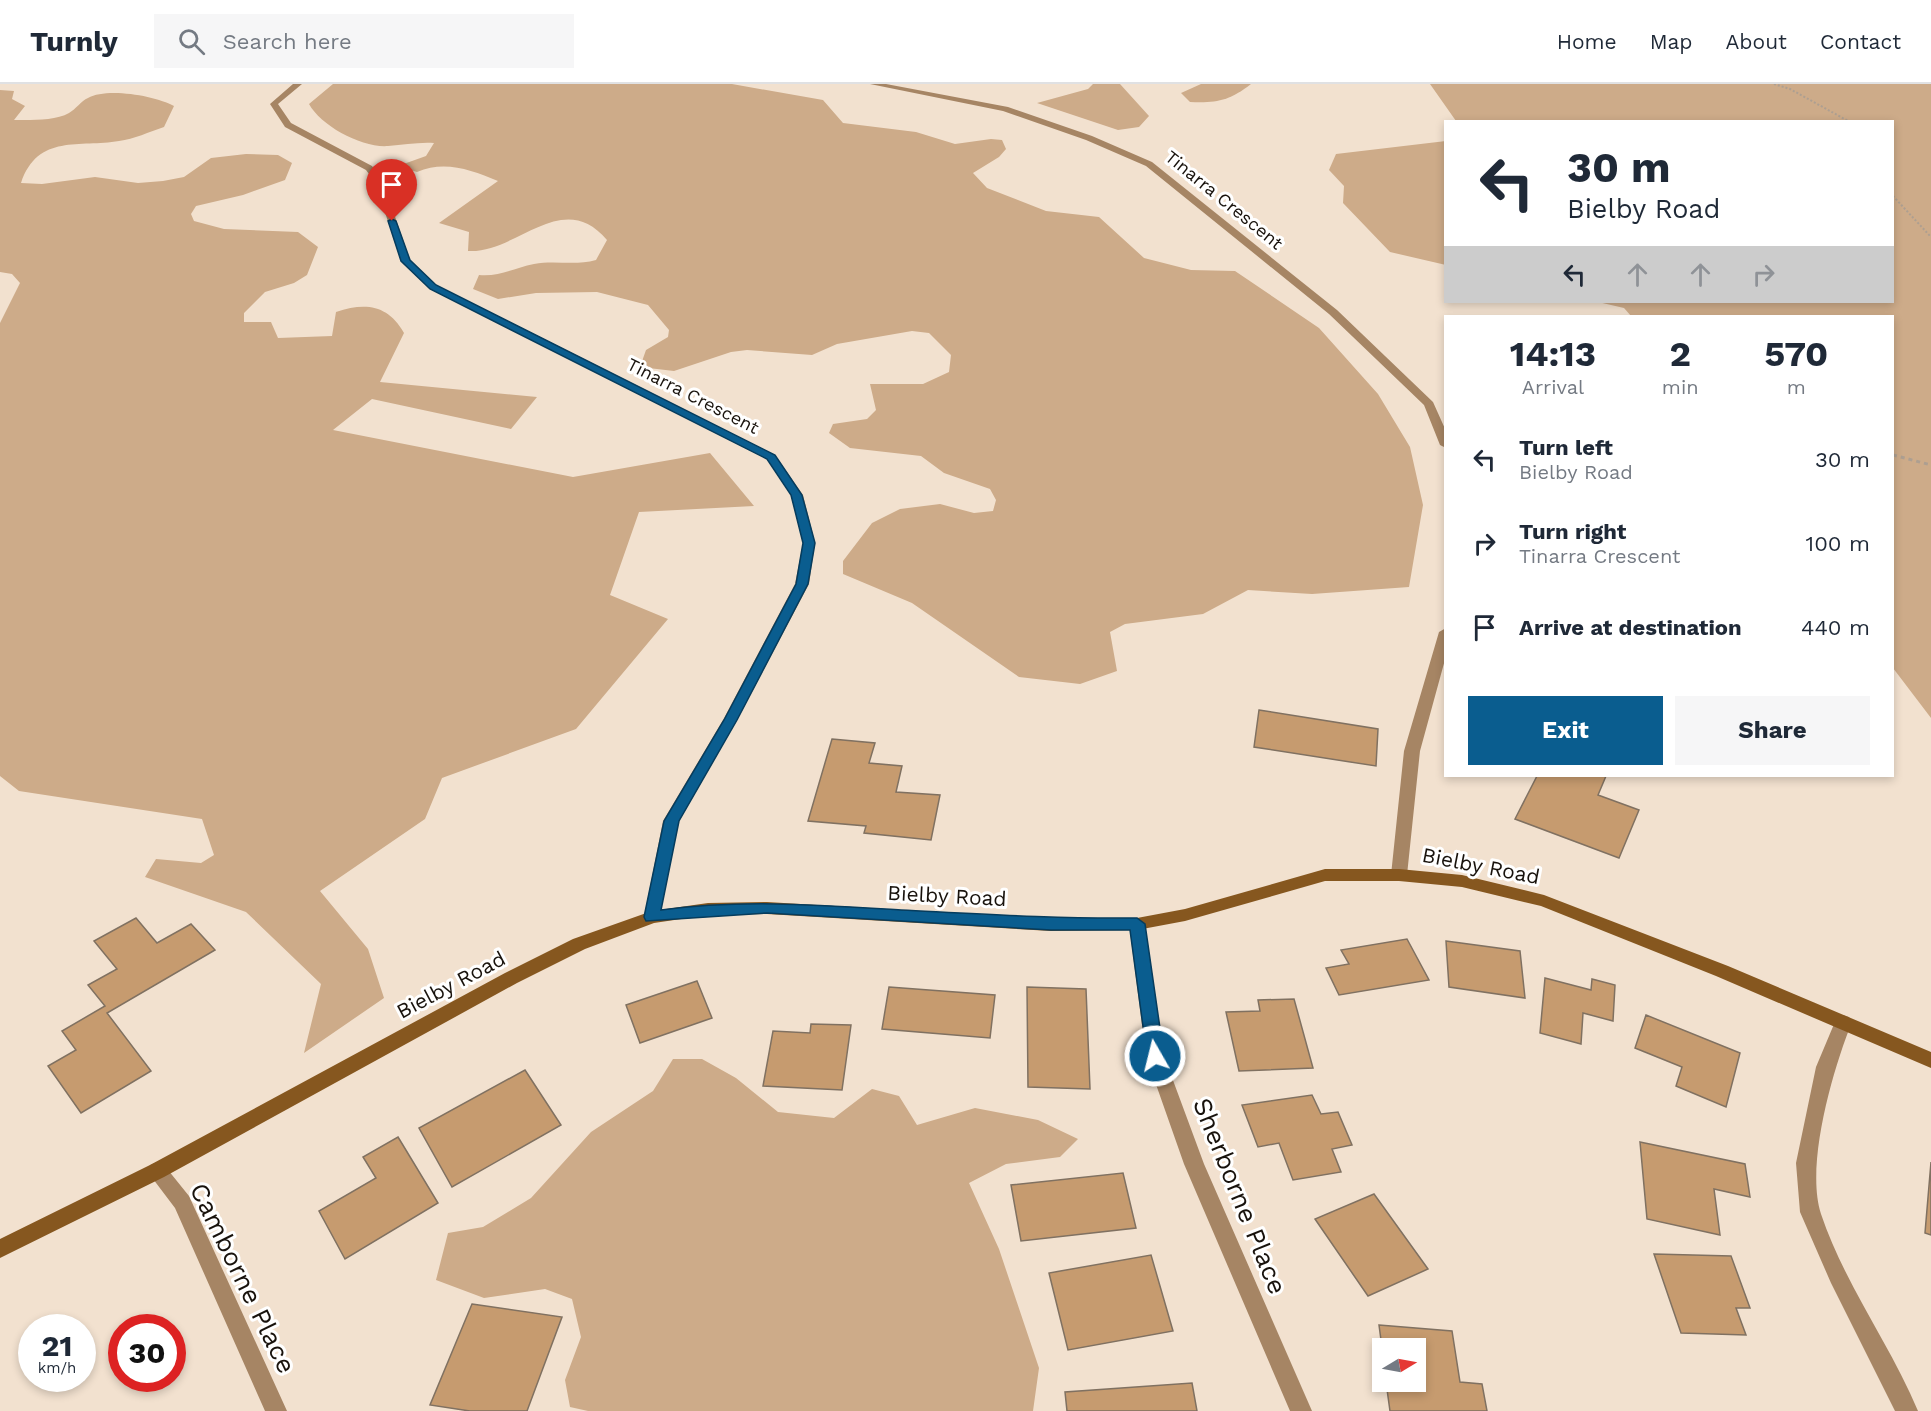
<!DOCTYPE html>
<html lang="en">
<head>
<meta charset="utf-8">
<style>
	:root { --surface:#fff; --page:#f6f6f7; --text:#1f2937; --muted:#747a83; --line:#e0e1e3; --accent:#0a5d8f }
	body { margin:0; font-family:"Work Sans",sans-serif; background:var(--page); color:var(--text); height:100vh; display:flex; flex-direction:column; font-size:22px; white-space:nowrap }
	* { box-sizing:border-box; margin:0 }
	p { font-size:20px; color:var(--muted) }
	.icon { flex:none; width:33px; height:33px; fill:none; stroke:currentColor; stroke-width:2; stroke-linecap:round; stroke-linejoin:round }
	.map { position:relative; flex:1; overflow:hidden }
	.details { position:absolute; left:1444px; top:231px; width:450px; height:462px; display:flex; flex-direction:column; background:var(--surface); border-radius:0px; box-shadow:0 3px 9px #0003 }
	.details>* { flex:none }
	.hud { position:absolute; left:1444px; top:36px; width:450px; height:183px; border-radius:0px; box-shadow:0 3px 9px #0003; background:#fff; color:var(--text); overflow:hidden }
	.needle { width:39px; rotate:80deg }
	.fabs { position:absolute; left:1372px; top:1254px; display:grid; gap:12px }
	.fabs a { display:grid; place-items:center; width:54px; height:54px; border-radius:0px; background:var(--surface); box-shadow:0 3px 9px #0003; font-size:30px }
	.speed { position:absolute; left:18px; top:1230px; display:flex; gap:12px; font-size:30px; font-weight:700; text-align:center }
	.speed>* { display:grid; place-content:center; width:78px; height:78px; border-radius:50%; background:var(--surface); box-shadow:0 3px 9px #0003; line-height:1 }
	.speed small { font-size:15px; font-weight:400 }
	.speed .limit { border:9px solid #d22; background:#fff; color:#111 }
	.pin { position:absolute; display:grid; place-items:center; width:51px; height:51px; color:#fff; margin:-62px -26px; border-radius:50% 50% 50% 0; rotate:-45deg; box-shadow:0 0 6px #0007 }
	.pin .icon { rotate:45deg }
	.me { position:absolute; width:66px; margin:-33px; rotate:352deg; stroke-linejoin:round; filter:drop-shadow(0 0 4px #0008) }
	.turn { display:flex; align-items:center; gap:21px; height:126px; padding:0 24px; font-size:27px }
	.turn .icon { width:78px; height:78px; stroke-width:2.5 }
	.turn b { display:block; font-size:42px; line-height:51px }
	.lanes { display:flex; align-items:center; height:57px; padding:0 24px; background:#0003; justify-content:center; gap:30px; direction:ltr }
	.lanes .off { opacity:.35 }
	.eta { display:flex; justify-content:space-evenly; align-items:center; height:102px; text-align:center }
	.eta b { font-size:36px; font-weight:700; line-height:42px }
	.primary-button { display:flex; gap:12px; margin-top:auto; padding:12px 24px }
	.primary-button a { flex:1; height:69px; border-radius:0px; background:var(--accent); color:#fff; font-size:24px; font-weight:700; line-height:69px; text-align:center }
	.primary-button a+a { background:var(--page); color:var(--text) }
	ul { padding:0; list-style:none }
	li { display:flex; align-items:center; gap:18px; height:84px; padding:0 24px }
	li div { flex:1 }
	li b { display:block; font-size:22px }
	li em { font-style:normal }
	header { display:flex; align-items:center; gap:36px; box-sizing:border-box; height:84px; padding:0 30px; background:var(--surface); border-bottom:2px solid var(--line) }
	header strong { font-size:28px }
	nav { display:flex; gap:33px; margin-inline-start:auto; font-size:21px }
	.search { width:420px; height:54px; background:var(--page); display:flex; align-items:center; gap:15px; box-sizing:border-box; padding:0 21px; border-radius:0px; color:var(--muted); font-size:22px }
	.map>svg:first-child { display:block }
	.green { fill:#cdab89 }
	.building { fill:#c69b6f; stroke:#807161; stroke-width:1.5 }
	.lines { fill:none; stroke-linecap:round; stroke-linejoin:round }
	.path-far1 { stroke:#ad9f91; stroke-width:2; stroke-dasharray:2 2; stroke-linecap:butt }
	.path { stroke:#ad9f91; stroke-width:3; stroke-dasharray:4 4; stroke-linecap:butt }
	.street { fill:#a68564; fill-rule:evenodd }
	.secondary { fill:#86571f; fill-rule:evenodd }
	.route { fill:#0a5d8f; stroke:#063c5d; stroke-width:1.5 }
	.labels { text-anchor:middle; stroke-width:6; stroke-linejoin:round; paint-order:stroke }
	.far-street-label { font-size:18px; fill:#18120c; stroke:#fff }
	.street-label { font-size:21px; fill:#18120c; stroke:#fff }
	.near-street-label { font-size:26px; fill:#18120c; stroke:#fff }
</style>
</head>
<body>
<header>
<strong>Turnly</strong>
<div class="search"><svg class="icon" aria-label="search" viewBox="0 0 24 24"><circle cx="10" cy="10" r="6"/><path d="M15 15l6 6"/></svg>Search here</div>
<nav><a>Home</a><a>Map</a><a>About</a><a>Contact</a></nav>
</header>
<div class="map">
<svg width="1931" height="1327" viewBox="0 0 1931 1327">
	<rect width="100%" height="100%" fill="#f2e1cf"/>
	<g class="green">
		<path d="M333,0h399l91,16 20,23 73,9 39,12 36,-5 11,1 4,9 -7,8 -26,16 14,15 59,23 53,6 45,41 47,12 44,1 84,57 59,66 32,53 13,58 -14,82 -97,7 -64,-4 -45,24 -78,10 -15,8 7,39 -37,13 -61,-7 -107,-74 -69,-29v-13l29,-38 28,-14 40,-5 34,9 19,-2 3,-11 -6,-11 -46,-16 -23,-17 -71,-8 -21,-15 4,-9 34,-5 9,-9 -6,-26h53l26,-12 2,-17 -22,-22 -17,-2 -75,13 -25,11 -65,-5 -16,2 -57,19 -34,-4 6,-17 22,-13 1,-7 -21,-25 -51,-13 -61,1 -38,6 -25,-10 6,-14c20,2 35,-7 55,-11 21,-4 41,2 62,-4l11,-20c-45,-53 -90,14 -139,11l1,-19 -30,-9 59,-42c-27,-11 -53,-21 -81,-9l-19,-6 28,-10 8,-13c-16,-1 -30,2 -46,3 -26,2 -67,-20 -79,-42z"/>
		<path d="M1093,0h27l29,32 -10,11 -21,3 -81,-27 51,-14z"/>
		<path d="M1201,0h50c-22,17 -34,19 -61,18l-9,-9z"/>
		<path d="M1430,0h501v634l-38,-50v-352h-262l-7,-8 -26,-6h295v-180l-437,-1z"/>
		<path d="M0,6l14,1 -2,8 13,7 -11,14c16,0 41,1 55,-7 7,-4 12,-12 19,-15 19,-11 68,-2 86,8l-10,21c-15,5 -30,12 -45,14 -39,7 -81,-8 -98,42l21,1 53,-7 43,6 25,-2 21,-4 27,-19 35,-4 32,1 14,8 -7,17 -42,15 -47,11 -5,8 3,7 30,8 74,3 20,15 -11,28 -13,8 -29,9 -21,21v9h27l7,16 54,-2 4,-24c30,-10 52,-7 68,21l-24,49 157,15 -26,32 -139,-30 -39,31 240,47 137,-24 44,53 -115,6 -29,83 58,24 -92,110 -134,49 -17,41 -105,72 48,58 16,49 -80,55 17,-69 -75,-72 -101,-35 11,-18 45,4 13,-8 -12,-36 -183,-28 -19,-15v-453l20,-40 -8,-9 -12,-2z"/>
		<path d="M1446,57v124l-56,-13 -47,-49 1,-17 -15,-16 7,-16z"/>
		<path d="M673,975h29l34,19 42,34 56,6 38,-29 27,7 18,29 58,-17 63,12 40,19 -18,18 -54,7 -37,19 30,66 40,119 -6,43h-445l-18,-4 -5,-27 16,-43 -9,-38 -27,-10 -61,9 -48,-18 12,-47 35,-6 48,-29 60,-66 62,-41z"/>
	</g>
	<g class="building">
		<path d="M1259,626l119,19 -2,37 -122,-19z"/>
		<path d="M832,655l43,4 -6,20 33,3 -6,26 44,3 -9,45 -67,-7 2,-7 -58,-5z"/>
		<path d="M1537,692h69l-8,19 41,15 -20,48 -104,-39z"/>
		<path d="M136,834l21,25 34,-19 24,26 -108,63 44,58 -70,42 -33,-47 28,-16 -14,-19 43,-25 -17,-21 29,-16 -23,-28z"/>
		<path d="M1407,855l22,41 -90,15 -13,-27 23,-4 -8,-14z"/>
		<path d="M1446,857l74,10 5,47 -76,-11z"/>
		<path d="M1545,894l46,12 1,-11 23,6 -2,36 -30,-8 -2,31 -41,-11z"/>
		<path d="M697,897l15,37 -72,25 -14,-38z"/>
		<path d="M889,903l106,8 -5,43 -108,-9z"/>
		<path d="M1027,903l59,2 4,100 -62,-2z"/>
		<path d="M1294,915l19,69 -74,3 -13,-59 34,-1 -2,-11z"/>
		<path d="M1646,931l94,38 -14,54 -50,-21 6,-19 -47,-19z"/>
		<path d="M811,940l40,1 -9,65 -79,-4 10,-55 37,2z"/>
		<path d="M525,986l36,55 -109,62 -33,-59z"/>
		<path d="M1312,1011l9,19 17,-2 14,33 -20,4 9,23 -48,8 -14,-37 -21,4 -16,-42z"/>
		<path d="M398,1053l40,66 -93,56 -26,-48 57,-33 -13,-21z"/>
		<path d="M1640,1058l105,22 5,33 -36,-8 6,46 -73,-16z"/>
		<path d="M1931,1078v73l-6,-2z"/>
		<path d="M1123,1089l13,55 -115,13 -10,-56z"/>
		<path d="M1374,1110l54,75 -60,27 -53,-77z"/>
		<path d="M1654,1170l77,2 19,52h-14l10,27 -65,-2z"/>
		<path d="M1151,1171l22,76 -105,19 -19,-77z"/>
		<path d="M472,1220l90,13 -35,94h-57l-40,-6z"/>
		<path d="M1379,1241l73,6 8,51 22,2 5,27h-97l-4,-29h30v-34h-33v7z"/>
		<path d="M1192,1299l5,28h-130l-2,-19z"/>
	</g>
	<g class="lines">
		<g class="path-far1">
			<path d="M1774,0l16,5 60,33"/>
			<path d="M1893,71v5"/>
			<path d="M1893,112l38,41"/>
		</g>
		<path class="path" d="M1893,371l38,10"/>
		<g class="street">
			<path d="M293,0h9l-24,20 13,19 81,43 11,16 27,78 26,25 339,170 28,40 12,48 -6,41 -72,136 -58,101 -21,101h-12l-2,-5 19,-96 60,-101 72,-136 8,-41 -12,-48 -24,-36 -337,-170 -29,-28 -26,-79 -9,-12 -81,-43 -15,-23z"/>
			<path d="M870,0h16l122,23 84,29 60,26 185,148 96,92 13,29v17l-6,-3 -16,-40 -95,-91 -183,-148 -60,-26 -83,-29z"/>
			<path d="M1446,544v28l-26,95 -13,124 -2,4h-12l-2,-4 13,-124 35,-119z"/>
			<path d="M1137,834l6,1 2,5 19,132 40,108 108,247h-22l-106,-247 -38,-108 -17,-132 2,-5z"/>
			<path d="M1843,931l6,2 3,5c-19,47 -47,143 -31,192 23,69 69,130 97,197h-23l-64,-128 -31,-71 -4,-49 20,-96 21,-50z"/>
			<path d="M157,1078l7,3 25,31 98,215h-22l-90,-203 -28,-37 3,-6z"/>
		</g>
		<path class="secondary" d="M1325,785h74l63,6 82,20 184,71 203,86v16l-215,-92 -175,-70 -79,-19 -63,-6h-74l-140,40 -48,9 -86,1 -284,-17 -59,1 -54,8 -69,26 -68,34 -353,194 -164,81v-19l150,-74 355,-192 68,-34 79,-28 56,-8 59,-1 284,17 86,-1 48,-9z"/>
	</g>
	<path class="route" d="M392,135l4,2 14,39 26,25 339,170 27,40 13,48 -7,41 -71,136 -58,101 -18,89c81,-11 159,-5 240,0 79,4 157,9 236,8l8,6 19,132 -3,5h-12l-2,-5 -17,-126h-79l-284,-17 -121,8 -2,-4 20,-96 60,-101 72,-136 7,-41 -12,-48 -24,-36 -337,-170 -29,-28 -13,-40z"/>
	<g class="labels">
		<g class="far-street-label">
			<text transform="translate(1224 116) rotate(39)" y="6">Tinarra Crescent</text>
			<text transform="translate(693 312) rotate(27)" y="6">Tinarra Crescent</text>
		</g>
		<g class="street-label">
			<text transform="translate(1481 782) rotate(11)" y="7">Bielby Road</text>
			<text transform="translate(947 812) rotate(3)" y="7">Bielby Road</text>
			<text transform="translate(451 901) rotate(-28)" y="7">Bielby Road</text>
		</g>
		<g class="near-street-label">
			<text transform="translate(1240 1112) rotate(68)" y="9">Sherborne Place</text>
			<text transform="translate(243 1194) rotate(64)" y="9">Camborne Place</text>
		</g>
	</g>
</svg>
<div class="fabs">
<a><svg class="needle" viewBox="-14 -14 28 28"><path d="M0-13l5 13h-10z" fill="#e53935"/><path d="M0 13l5-13h-10z" fill="#747a83"/></svg></a>
</div>
<div class="speed"><div>21<small>km/h</small></div><div class="limit">30</div></div>
<div class="pin" style="left:392px;top:137px;background:#d93025"><svg class="icon" aria-label="arrive" viewBox="0 0 24 24"><path d="M6 21V4h12l-3 4 3 4H6"/></svg></div>
<svg class="me" style="left:1155px;top:972px" viewBox="-20 -20 40 40"><circle r="17" fill="#0a5d8f" stroke="#fff" stroke-width="3"/><path d="M0-11L8 9 0 5-8 9z" fill="#fff"/></svg>
<div class="hud">
<div class="turn"><svg class="icon" aria-label="left" viewBox="0 0 24 24"><path d="M17 20v-9H6M10 6l-5 5 5 5"/></svg><div><b>30 m</b>Bielby Road</div></div>
<div class="lanes"><svg class="icon" aria-label="left" viewBox="0 0 24 24"><path d="M17 20v-9H6M10 6l-5 5 5 5"/></svg><svg class="icon off" aria-label="ahead" viewBox="0 0 24 24"><path d="M12 20V5M6 11l6-6 6 6"/></svg><svg class="icon off" aria-label="ahead" viewBox="0 0 24 24"><path d="M12 20V5M6 11l6-6 6 6"/></svg><svg class="icon off" aria-label="right" viewBox="0 0 24 24"><path d="M7 20v-9h11M14 6l5 5-5 5"/></svg></div>
</div>
<section class="details">
<div class="eta">
<div><b>14:13</b><p>Arrival</p></div>
<div><b>2</b><p>min</p></div>
<div><b>570</b><p>m</p></div>
</div>
<ul>
<li><svg class="icon" aria-label="left" viewBox="0 0 24 24"><path d="M17 20v-9H6M10 6l-5 5 5 5"/></svg><div><b>Turn left</b><p>Bielby Road</p></div><em>30 m</em></li>
<li><svg class="icon" aria-label="right" viewBox="0 0 24 24"><path d="M7 20v-9h11M14 6l5 5-5 5"/></svg><div><b>Turn right</b><p>Tinarra Crescent</p></div><em>100 m</em></li>
<li><svg class="icon" aria-label="arrive" viewBox="0 0 24 24"><path d="M6 21V4h12l-3 4 3 4H6"/></svg><div><b>Arrive at destination</b></div><em>440 m</em></li>
</ul>
<div class="primary-button"><a>Exit</a><a>Share</a></div>
</section>
</div>
</body>
</html>
